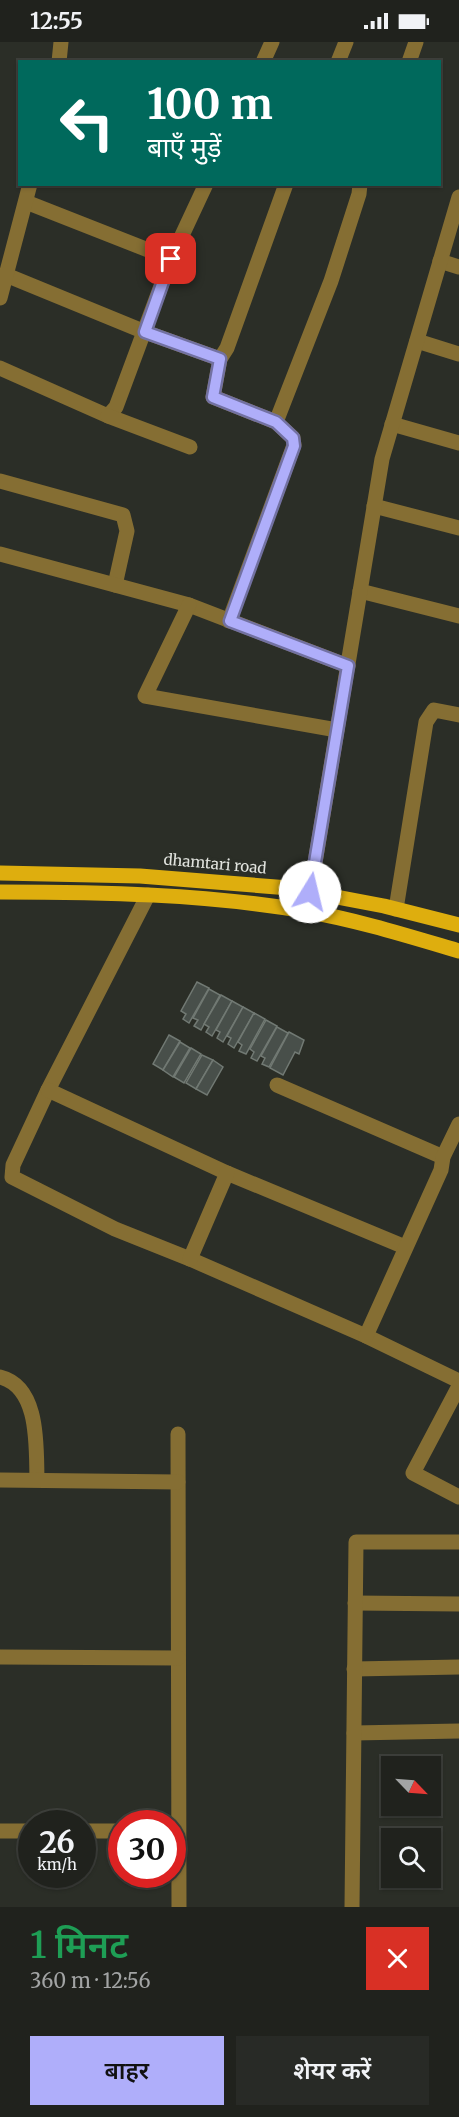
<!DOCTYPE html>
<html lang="hi">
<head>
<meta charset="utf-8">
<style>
	:root { --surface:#20221d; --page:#282a26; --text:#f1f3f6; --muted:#a2a4a4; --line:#3d3f3b; --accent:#afaefa }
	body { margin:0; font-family:Merriweather,"Noto Sans Devanagari",serif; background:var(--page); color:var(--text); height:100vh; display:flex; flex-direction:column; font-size:22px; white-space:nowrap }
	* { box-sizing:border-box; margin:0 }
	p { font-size:20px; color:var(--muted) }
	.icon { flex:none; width:33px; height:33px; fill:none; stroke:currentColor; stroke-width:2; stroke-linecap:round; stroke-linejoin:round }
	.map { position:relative; height:1865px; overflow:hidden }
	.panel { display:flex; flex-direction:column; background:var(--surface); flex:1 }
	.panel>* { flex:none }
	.banner { position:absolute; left:18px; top:18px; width:423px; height:126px; border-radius:0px; box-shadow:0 2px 4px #0004,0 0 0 2px var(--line); background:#00695c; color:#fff; overflow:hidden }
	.needle { width:39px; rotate:115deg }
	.controls { position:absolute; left:381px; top:1714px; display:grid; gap:12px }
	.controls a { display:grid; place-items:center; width:60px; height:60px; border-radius:0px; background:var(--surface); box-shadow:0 2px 4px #0004,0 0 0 2px var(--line); font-size:30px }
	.speed { position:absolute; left:18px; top:1768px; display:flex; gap:12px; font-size:30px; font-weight:700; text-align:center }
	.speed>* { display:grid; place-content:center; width:78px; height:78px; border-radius:50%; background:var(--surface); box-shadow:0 2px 4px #0004,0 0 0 2px var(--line); line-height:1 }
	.speed small { font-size:15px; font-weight:400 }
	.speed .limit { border:9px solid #d22; background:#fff; color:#111 }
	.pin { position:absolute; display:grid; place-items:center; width:51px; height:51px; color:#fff; margin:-26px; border-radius:12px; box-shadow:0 3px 9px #0006 }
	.me { position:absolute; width:66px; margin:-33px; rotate:9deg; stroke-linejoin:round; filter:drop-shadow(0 0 4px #0008) }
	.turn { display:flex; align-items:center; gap:21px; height:126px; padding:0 30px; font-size:27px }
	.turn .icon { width:78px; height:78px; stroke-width:2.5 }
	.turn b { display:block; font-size:42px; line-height:51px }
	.round { display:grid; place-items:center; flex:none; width:63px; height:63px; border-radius:0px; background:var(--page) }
	.overview { display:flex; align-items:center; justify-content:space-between; height:102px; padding:0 30px }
	h1 { font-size:36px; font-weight:600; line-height:45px; color:#1e9e55 }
	.action { display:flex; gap:12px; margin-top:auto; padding:12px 30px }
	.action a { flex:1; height:69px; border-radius:0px; background:var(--accent); color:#111; font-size:24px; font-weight:600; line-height:69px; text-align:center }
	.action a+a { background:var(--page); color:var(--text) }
	.status { display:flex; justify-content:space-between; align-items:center; height:42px; padding:0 30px; background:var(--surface); direction:ltr }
	.status svg { height:16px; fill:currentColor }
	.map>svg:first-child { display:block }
	.building { fill:#484f4a; stroke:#717973; stroke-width:1.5 }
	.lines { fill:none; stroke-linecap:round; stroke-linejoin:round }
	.minor { stroke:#856e33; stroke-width:15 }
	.major { stroke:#deae0e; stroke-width:15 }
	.route-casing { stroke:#7271a2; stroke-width:15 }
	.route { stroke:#afaefa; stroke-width:10 }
	.labels { text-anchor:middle; stroke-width:6; stroke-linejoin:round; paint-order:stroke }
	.street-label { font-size:15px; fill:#e1e3de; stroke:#2b2e27 }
</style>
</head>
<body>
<div class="status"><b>12:55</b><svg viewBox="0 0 49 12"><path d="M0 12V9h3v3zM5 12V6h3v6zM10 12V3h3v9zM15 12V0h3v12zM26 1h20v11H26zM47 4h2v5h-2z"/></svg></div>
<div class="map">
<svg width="459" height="1865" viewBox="0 0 459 1865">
	<rect width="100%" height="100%" fill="#2b2e27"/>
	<g class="building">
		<path d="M197,940l12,6 -20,35 -6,-4 3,-5 -5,-3z"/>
		<path d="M209,947l11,6 -19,35 -7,-4 4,-6 -5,-2z"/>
		<path d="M221,953l11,6 -20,35 -6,-4 3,-5 -5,-3z"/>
		<path d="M232,959l11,6 -20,35 -6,-4 3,-6 -4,-2z"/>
		<path d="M243,965l11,6 -20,35 -6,-4 3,-6 -4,-2z"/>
		<path d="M254,971l11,6 -19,35 -7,-3 3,-6 -4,-3z"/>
		<path d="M266,978l11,6 -20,35 -6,-3 3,-6 -4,-3z"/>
		<path d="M277,985l11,6 -19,34 -7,-3 3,-6 -4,-2z"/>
		<path d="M289,990l15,8 -5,14 -4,-2 -12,23 -13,-7z"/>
		<path d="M169,993l11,6 -17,29 -10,-6z"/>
		<path d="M180,1000l10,6 -17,29 -10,-7z"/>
		<path d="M191,1006l10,6 -17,29 -10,-6z"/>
		<path d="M202,1013l11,5 -17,29 -10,-6z"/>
		<path d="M213,1018l10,7 -16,28 -11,-6z"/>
	</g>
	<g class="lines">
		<g class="minor">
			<path d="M59,20l2,-20"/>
			<path d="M263,20l9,-20"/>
			<path d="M338,20l8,-20"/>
			<path d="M409,20l7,-20"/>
			<path d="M26,160l145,57"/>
			<path d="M440,219l19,6"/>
			<path d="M6,233l139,57 75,27"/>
			<path d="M0,256l30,-114"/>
			<path d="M417,299l42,13"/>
			<path d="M0,326l108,48 8,-9 55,-148 35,-75"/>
			<path d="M108,374l82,31"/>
			<path d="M276,380l55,-141 28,-87 1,-10"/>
			<path d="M392,382l67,19"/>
			<path d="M0,439l123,34 4,16 -12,54"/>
			<path d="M374,464l85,22"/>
			<path d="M0,512l189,51 159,61"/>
			<path d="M360,549l99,25"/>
			<path d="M189,563l-44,91 192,34"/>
			<path d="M229,579l65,-176 -1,-7 -17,-16 -63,-25 7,-38 7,-11 59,-164"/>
			<path d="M148,853l-100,195 -35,75 -1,12 103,52 75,30 176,77 93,45"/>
			<path d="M396,867l30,-187 8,-12 25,5"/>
			<path d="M307,869l75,-452 77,-262"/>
			<path d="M277,1043l166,72"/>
			<path d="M48,1048l179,83 178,74"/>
			<path d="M190,1217l37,-86"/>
			<path d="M366,1294l75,-166 2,-13 16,-33"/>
			<path d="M0,1335c40,10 36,70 37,102"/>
			<path d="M459,1344l-46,87 46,24"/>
			<path d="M178,1392l1,473"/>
			<path d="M0,1438l178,2"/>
			<path d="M355,1561l104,1"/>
			<path d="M0,1615l178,1"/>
			<path d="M354,1627l105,-2"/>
			<path d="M354,1691l105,-2"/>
			<path d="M0,1789h32"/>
			<path d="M82,1789h40"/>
			<path d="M352,1865l4,-365h103"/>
		</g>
		<g class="major">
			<path d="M0,831l140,3 149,12 95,18 75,19"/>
			<path d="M0,850c102,0 204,2 305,19 52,9 103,25 154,40"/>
		</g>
	</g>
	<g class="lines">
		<g class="route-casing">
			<path id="route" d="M171,217l-26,73 75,27 -7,38 63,25 17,16 1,8 -64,175 118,45 -38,226"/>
		</g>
		<use href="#route" class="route"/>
	</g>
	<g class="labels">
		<g class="street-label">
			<text transform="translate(215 822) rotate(5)" y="5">dhamtari road</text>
		</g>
	</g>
</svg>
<div class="controls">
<a><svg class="needle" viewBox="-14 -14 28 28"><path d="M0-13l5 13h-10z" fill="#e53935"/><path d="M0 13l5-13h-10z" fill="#a2a4a4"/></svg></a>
<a><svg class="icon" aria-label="search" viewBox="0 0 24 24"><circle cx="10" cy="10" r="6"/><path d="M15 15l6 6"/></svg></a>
</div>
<div class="speed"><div>26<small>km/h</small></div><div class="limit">30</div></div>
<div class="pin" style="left:171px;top:217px;background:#d93025"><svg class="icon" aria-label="arrive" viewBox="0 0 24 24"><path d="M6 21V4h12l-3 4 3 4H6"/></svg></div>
<svg class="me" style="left:310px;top:850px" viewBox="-20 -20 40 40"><circle r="19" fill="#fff"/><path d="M0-13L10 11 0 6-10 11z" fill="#afaefa"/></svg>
<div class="banner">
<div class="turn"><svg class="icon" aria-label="left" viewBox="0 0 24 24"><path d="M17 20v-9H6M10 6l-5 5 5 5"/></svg><div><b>100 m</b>बाएँ मुड़ें</div></div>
</div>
</div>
<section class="panel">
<div class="overview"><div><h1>1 मिनट</h1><p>360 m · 12:56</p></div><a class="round" style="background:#d93025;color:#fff"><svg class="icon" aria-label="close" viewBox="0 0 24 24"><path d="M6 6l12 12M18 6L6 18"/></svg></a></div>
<div class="action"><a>बाहर</a><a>शेयर करें</a></div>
</section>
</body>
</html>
